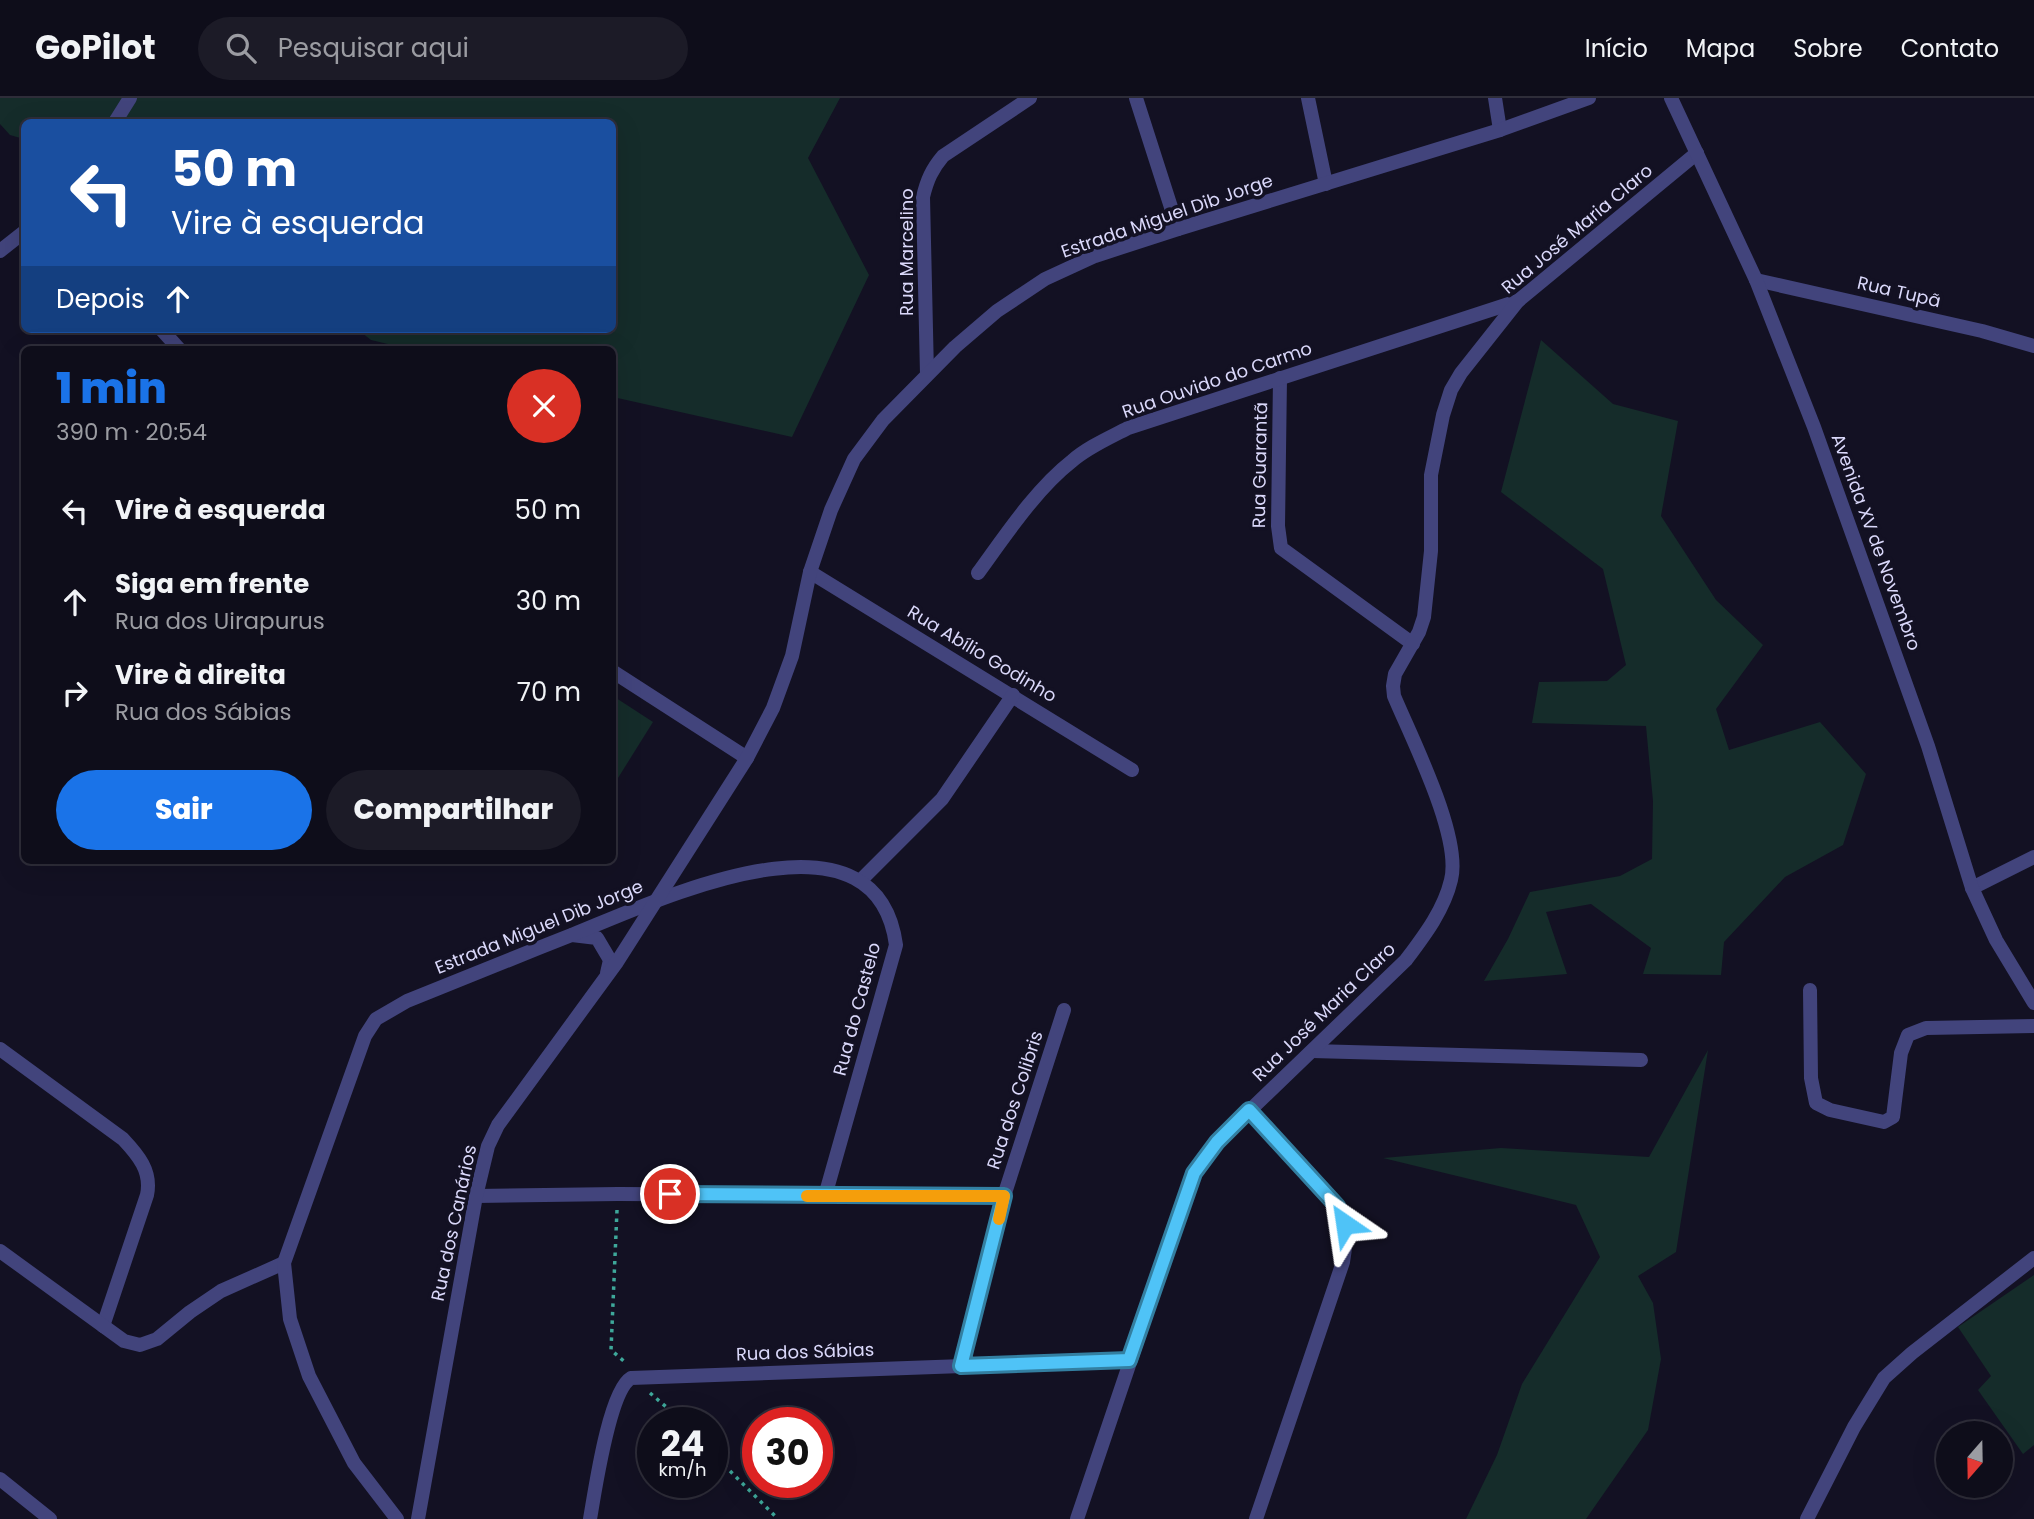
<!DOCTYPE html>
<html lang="pt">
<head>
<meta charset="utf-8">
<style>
	:root { --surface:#0e0d1a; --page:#1c1b27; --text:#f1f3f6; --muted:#9b9ca2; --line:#2e2d39; --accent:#1a73e8 }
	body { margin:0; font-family:Poppins,sans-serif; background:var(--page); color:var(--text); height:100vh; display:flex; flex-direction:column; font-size:26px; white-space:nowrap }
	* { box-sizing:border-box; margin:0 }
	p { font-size:23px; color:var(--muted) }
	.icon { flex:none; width:38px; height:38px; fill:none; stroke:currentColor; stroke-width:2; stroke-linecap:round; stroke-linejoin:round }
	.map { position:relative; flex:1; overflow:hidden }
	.panel { position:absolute; left:21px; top:248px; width:595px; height:518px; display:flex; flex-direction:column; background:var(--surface); border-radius:10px; box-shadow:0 7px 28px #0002,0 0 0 2px var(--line) }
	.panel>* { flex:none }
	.banner { position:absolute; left:21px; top:21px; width:595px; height:214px; border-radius:10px; box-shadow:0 7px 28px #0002,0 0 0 2px var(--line); background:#1a4fa0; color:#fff; overflow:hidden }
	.needle { width:46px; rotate:200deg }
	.fabs { position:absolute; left:1936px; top:1323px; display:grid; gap:14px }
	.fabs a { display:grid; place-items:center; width:77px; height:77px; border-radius:50%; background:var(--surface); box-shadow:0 7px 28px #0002,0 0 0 2px var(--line); font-size:35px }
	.speed { position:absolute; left:637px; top:1309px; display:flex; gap:14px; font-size:35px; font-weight:700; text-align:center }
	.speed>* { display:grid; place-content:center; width:91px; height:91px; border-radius:50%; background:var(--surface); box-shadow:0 7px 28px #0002,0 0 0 2px var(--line); line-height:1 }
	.speed small { font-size:18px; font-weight:400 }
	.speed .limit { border:10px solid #d22; background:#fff; color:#111 }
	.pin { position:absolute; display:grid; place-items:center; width:60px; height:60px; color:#fff; margin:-30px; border:4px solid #fff; border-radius:50%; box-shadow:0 2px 7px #0007 }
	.me { position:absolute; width:77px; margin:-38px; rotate:328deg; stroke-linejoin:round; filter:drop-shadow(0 0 5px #0008) }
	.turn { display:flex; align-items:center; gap:24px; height:147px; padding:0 35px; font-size:32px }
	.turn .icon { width:91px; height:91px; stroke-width:2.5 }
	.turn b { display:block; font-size:49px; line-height:60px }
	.then { display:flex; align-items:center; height:66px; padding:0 35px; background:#0003; gap:14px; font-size:26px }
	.round { display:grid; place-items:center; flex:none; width:74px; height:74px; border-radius:37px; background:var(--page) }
	.overview { display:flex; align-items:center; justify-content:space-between; height:119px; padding:0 35px }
	h1 { font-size:42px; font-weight:800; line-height:52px; color:var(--accent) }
	.cta { display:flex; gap:14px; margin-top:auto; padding:14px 35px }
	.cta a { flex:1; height:80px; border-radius:42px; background:var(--accent); color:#fff; font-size:28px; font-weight:800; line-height:80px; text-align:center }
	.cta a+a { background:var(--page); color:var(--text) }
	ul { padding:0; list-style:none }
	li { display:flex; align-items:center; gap:21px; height:91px; padding:0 35px }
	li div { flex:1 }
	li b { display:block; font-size:26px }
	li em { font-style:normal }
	header { display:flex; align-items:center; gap:42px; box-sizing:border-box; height:98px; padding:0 35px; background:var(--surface); border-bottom:2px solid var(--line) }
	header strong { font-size:33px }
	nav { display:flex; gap:38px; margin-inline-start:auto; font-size:24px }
	.search { width:490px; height:63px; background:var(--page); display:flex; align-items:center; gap:18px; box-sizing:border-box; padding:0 24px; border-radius:38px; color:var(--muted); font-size:26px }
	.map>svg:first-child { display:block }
	.green { fill:#152c2a }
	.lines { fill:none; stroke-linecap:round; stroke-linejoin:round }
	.path { stroke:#3ea89a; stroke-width:3.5; stroke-dasharray:3.5 5; stroke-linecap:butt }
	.minor { stroke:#42447c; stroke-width:14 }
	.tertiary { stroke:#42447c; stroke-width:14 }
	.route-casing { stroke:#337fa1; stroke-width:18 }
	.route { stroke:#4fc3f7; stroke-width:12 }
	.slow { stroke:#f59e0b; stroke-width:12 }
	.labels { text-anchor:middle; stroke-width:7; stroke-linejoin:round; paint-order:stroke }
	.street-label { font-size:18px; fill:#dad8fa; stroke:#131123 }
</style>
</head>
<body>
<header>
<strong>GoPilot</strong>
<div class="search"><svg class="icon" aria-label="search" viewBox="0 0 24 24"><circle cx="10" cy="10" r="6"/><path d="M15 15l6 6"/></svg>Pesquisar aqui</div>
<nav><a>Início</a><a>Mapa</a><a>Sobre</a><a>Contato</a></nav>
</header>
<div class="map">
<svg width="2034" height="1421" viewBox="0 0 2034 1421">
	<rect width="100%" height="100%" fill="#131123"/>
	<g class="green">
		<path d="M0,0h840l-32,60 61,117 -77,162 -179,-40 -1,-47h-199l-42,-10 -14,-11h255v-207h-588v17l-14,-4 -10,-11z"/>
		<path d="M1541,242l72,64 65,17 -17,95 55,84 47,45 -47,64 13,41 91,-28 46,52 -23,71 -58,32 -61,65 -3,33 -78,-1 8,-26 -60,-44 -45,8 21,62 -83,7 24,-42 22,-47 90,-16 32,-17 1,-58 -7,-75 -114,-3 7,-41 68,-1 19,-16 -23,-96 -102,-77z"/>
		<path d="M613,598l40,26 -40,64z"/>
		<path d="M1708,952l-32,202 -38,24 15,27 8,56 -13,71 -62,89h-120l31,-64 25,-71 78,-127 -24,-52 -193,-47 118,-10 148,9z"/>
		<path d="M2034,1177v170l-11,9 -45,-64 13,-14 -33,-49z"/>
	</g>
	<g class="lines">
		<g class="path">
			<path d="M617,1112l-6,140 15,13"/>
			<path d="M650,1295l35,30"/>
			<path d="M712,1355l66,66"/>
		</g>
		<g class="minor">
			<path d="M1136,0l42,131"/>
			<path d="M1308,0l18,86"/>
			<path d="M1495,0l5,32"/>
			<path d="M115,24l15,-24"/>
			<path d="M0,153l24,-19"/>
			<path d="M1756,182l226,51 52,15"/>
			<path d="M161,231l19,21"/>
			<path d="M927,276l-4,-177c4,-17 9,-28 20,-41l87,-58"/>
			<path d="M1280,280l-2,148 3,22 132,96"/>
			<path d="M810,474l322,198"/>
			<path d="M978,475c27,-37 58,-84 94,-112 16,-14 37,-23 56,-33l390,-127"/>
			<path d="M612,573l135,87"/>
			<path d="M861,782l81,-81 71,-104"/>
			<path d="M1972,790l62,-31"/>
			<path d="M572,837l25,3 13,22 -3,13"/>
			<path d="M1810,892l1,88 5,25 14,7 54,12 9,-5 8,-64 7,-18 18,-7 108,-2"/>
			<path d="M0,951l123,90c15,16 29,32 24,56l-44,131"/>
			<path d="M1312,953l329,9"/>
			<path d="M1249,1012l88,96c9,20 10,35 6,56l-87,257"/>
			<path d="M476,1098l142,-2 386,2"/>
			<path d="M0,1153l124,90 16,4 17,-6 33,-27 31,-21 63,-28"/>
			<path d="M961,1268l43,-170 60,-186"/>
			<path d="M0,1381l50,40"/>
			<path d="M397,1421l-43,-56 -45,-87 -19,-57 -6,-56 81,-227 11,-17 31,-18c55,-22 111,-45 167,-67 80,-32 302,-139 322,11l-71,251"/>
			<path d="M418,1421l58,-323 12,-50 10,-21 119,-163 130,-204 26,-50 19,-52 18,-84 21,-62 23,-51 29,-39 72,-73 42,-36 48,-32 50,-23 83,-27 322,-99 89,-32"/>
			<path d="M590,1421c5,-28 19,-128 41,-141l498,-18"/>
			<path d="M1077,1421l117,-346 23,-31 189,-182c18,-24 38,-50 45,-80 11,-43 -39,-141 -57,-184l-1,-10 2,-12 24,-42 5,-15 7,-66v-76l12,-60 8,-25 10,-17 57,-72 179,-148"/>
		</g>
		<g class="tertiary">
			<path d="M1671,0l85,182 58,147 114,319 44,142 24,52 38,63"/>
			<path d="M1807,1421l47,-92 30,-49 28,-25 122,-95"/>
		</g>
	</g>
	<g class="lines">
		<g class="route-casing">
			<path id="route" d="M670,1096l334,2 -43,170 168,-6 65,-187 23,-31 32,-32 88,96 8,18"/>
		</g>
		<use href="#route" class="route"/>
		<path class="slow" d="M807,1098h197l-5,23"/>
	</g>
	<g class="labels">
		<g class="street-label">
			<text transform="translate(1167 118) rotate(-19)" y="6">Estrada Miguel Dib Jorge</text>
			<text transform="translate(1577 131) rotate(-40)" y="6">Rua José Maria Claro</text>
			<text transform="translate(907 154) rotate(-90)" y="6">Rua Marcelino</text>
			<text transform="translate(1899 194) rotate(13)" y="6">Rua Tupã</text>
			<text transform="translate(1217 282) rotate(-19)" y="6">Rua Ouvido do Carmo</text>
			<text transform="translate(1260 367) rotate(-89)" y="6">Rua Guarantã</text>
			<text transform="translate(1876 444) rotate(70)" y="6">Avenida XV de Novembro</text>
			<text transform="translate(982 556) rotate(31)" y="6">Rua Abílio Godinho</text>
			<text transform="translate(539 829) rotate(-22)" y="6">Estrada Miguel Dib Jorge</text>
			<text transform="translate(857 911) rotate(-75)" y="6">Rua do Castelo</text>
			<text transform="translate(1324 914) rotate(-44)" y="6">Rua José Maria Claro</text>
			<text transform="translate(1015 1002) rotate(-72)" y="6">Rua dos Colibris</text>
			<text transform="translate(454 1125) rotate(-78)" y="6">Rua dos Canários</text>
			<text transform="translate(805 1254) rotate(-2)" y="6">Rua dos Sábias</text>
		</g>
	</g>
</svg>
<div class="fabs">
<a><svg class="needle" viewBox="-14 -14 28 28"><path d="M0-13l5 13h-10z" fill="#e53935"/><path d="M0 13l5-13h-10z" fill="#9b9ca2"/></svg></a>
</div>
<div class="speed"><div>24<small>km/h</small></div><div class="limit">30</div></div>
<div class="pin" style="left:670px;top:1096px;background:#d93025"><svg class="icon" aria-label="arrive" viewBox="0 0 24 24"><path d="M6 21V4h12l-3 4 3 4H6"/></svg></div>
<svg class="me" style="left:1345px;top:1126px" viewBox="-20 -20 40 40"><path d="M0-17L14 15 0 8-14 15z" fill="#4fc3f7" stroke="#fff" stroke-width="4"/></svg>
<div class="banner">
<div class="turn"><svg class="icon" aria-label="left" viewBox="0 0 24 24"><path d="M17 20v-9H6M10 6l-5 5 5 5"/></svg><div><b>50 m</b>Vire à esquerda</div></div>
<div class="then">Depois<svg class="icon" aria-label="ahead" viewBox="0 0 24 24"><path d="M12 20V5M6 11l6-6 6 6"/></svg></div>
</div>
<section class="panel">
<div class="overview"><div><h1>1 min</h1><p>390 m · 20:54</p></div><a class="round" style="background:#d93025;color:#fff"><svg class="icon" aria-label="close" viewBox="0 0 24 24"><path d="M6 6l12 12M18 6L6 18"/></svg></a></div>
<ul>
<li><svg class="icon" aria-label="left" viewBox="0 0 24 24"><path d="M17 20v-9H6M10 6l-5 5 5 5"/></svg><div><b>Vire à esquerda</b></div><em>50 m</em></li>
<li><svg class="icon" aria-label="ahead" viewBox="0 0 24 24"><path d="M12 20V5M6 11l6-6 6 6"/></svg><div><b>Siga em frente</b><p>Rua dos Uirapurus</p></div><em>30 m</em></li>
<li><svg class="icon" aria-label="right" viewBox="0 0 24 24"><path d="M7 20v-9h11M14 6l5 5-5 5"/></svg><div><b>Vire à direita</b><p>Rua dos Sábias</p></div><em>70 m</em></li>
</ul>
<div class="cta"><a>Sair</a><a>Compartilhar</a></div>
</section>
</div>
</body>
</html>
